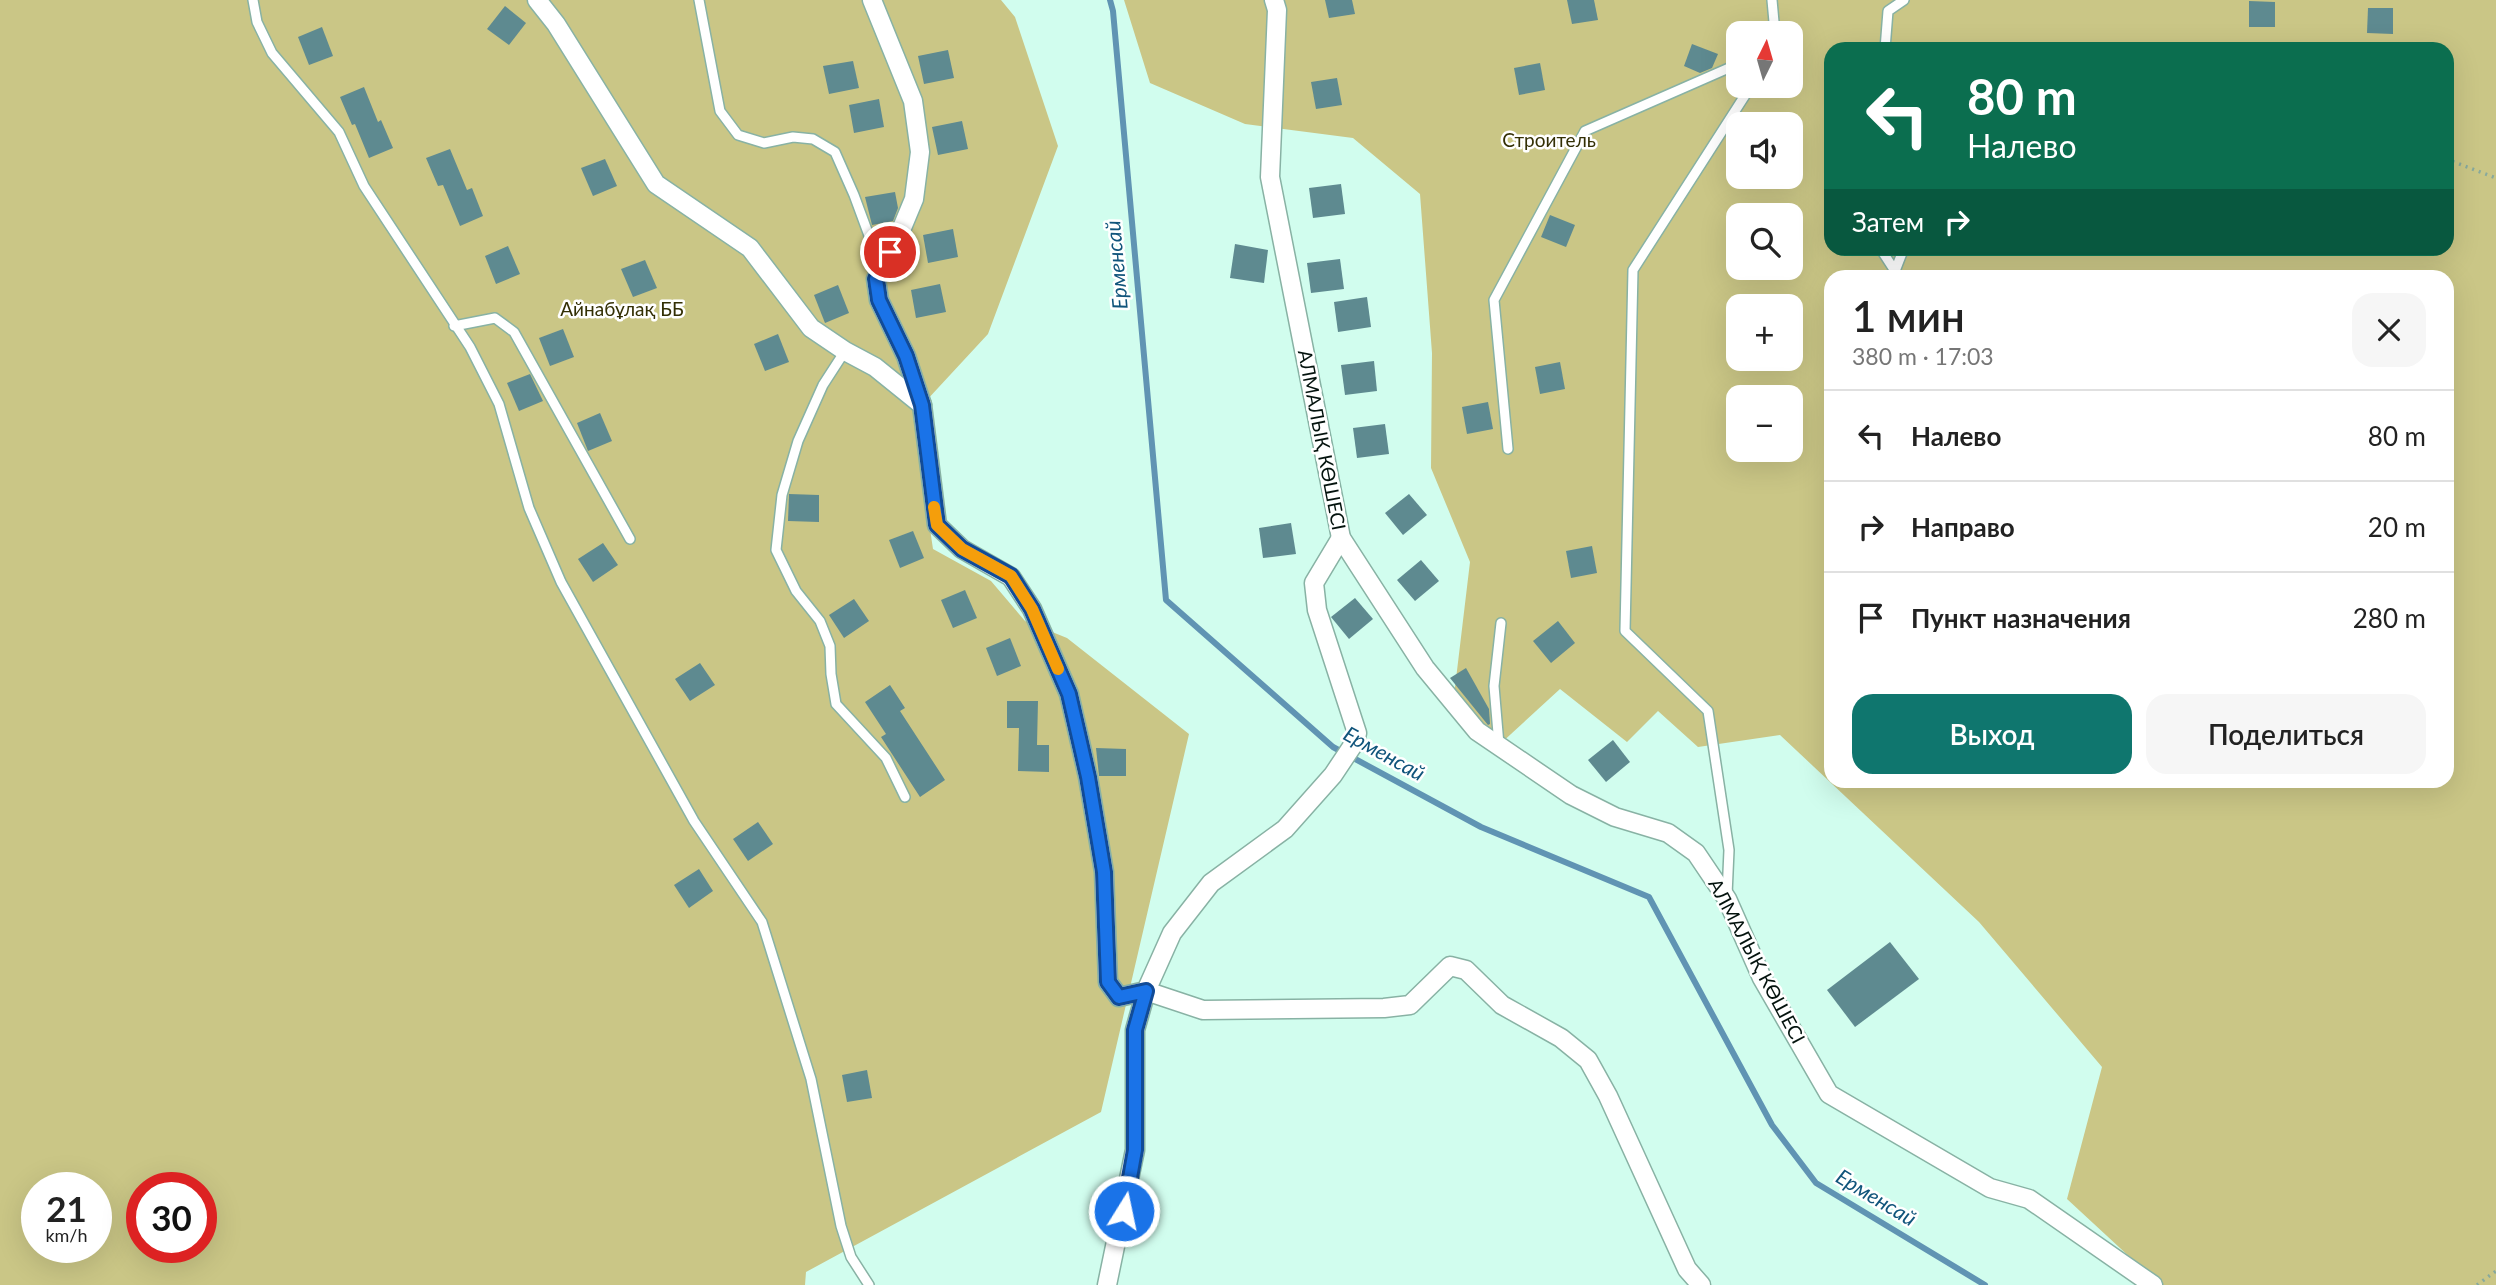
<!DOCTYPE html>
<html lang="ru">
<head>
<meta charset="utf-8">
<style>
	:root { --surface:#fff; --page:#f6f6f6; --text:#222; --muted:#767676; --line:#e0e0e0; --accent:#0f766e }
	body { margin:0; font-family:Lato,sans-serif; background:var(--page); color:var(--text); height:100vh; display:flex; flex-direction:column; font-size:26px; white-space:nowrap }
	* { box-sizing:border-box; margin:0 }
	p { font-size:23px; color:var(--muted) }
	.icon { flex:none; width:38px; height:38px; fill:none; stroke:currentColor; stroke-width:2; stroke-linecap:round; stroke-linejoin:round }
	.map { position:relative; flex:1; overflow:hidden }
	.sheet { position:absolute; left:1824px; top:270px; width:630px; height:518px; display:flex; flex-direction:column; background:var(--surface); border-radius:21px; box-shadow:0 7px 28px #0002 }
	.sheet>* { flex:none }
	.top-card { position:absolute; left:1824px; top:42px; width:630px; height:214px; border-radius:21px; box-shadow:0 7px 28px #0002; background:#0b6e4f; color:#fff; overflow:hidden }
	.needle { width:46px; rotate:5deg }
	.fabs { position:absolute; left:1726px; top:21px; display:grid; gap:14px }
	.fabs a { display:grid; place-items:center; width:77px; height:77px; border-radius:14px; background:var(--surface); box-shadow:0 7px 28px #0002; font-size:35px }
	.speed { position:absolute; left:21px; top:1172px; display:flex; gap:14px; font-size:35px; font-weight:700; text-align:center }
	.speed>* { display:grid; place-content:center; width:91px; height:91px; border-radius:50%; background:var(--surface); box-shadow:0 7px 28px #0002; line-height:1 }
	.speed small { font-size:18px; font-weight:400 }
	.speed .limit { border:10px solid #d22; background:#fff; color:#111 }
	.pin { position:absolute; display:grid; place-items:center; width:60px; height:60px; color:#fff; margin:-30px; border:4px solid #fff; border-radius:50%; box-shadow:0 2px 7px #0007 }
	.me { position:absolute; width:77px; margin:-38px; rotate:10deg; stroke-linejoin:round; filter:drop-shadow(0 0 5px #0008) }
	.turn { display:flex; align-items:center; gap:24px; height:147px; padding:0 28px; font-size:32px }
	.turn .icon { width:91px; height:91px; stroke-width:2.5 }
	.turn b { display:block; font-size:49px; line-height:60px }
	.then { display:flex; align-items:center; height:66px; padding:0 28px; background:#0003; gap:14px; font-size:26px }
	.round { display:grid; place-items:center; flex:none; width:74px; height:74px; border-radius:21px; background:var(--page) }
	.overview { display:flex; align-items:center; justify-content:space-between; height:119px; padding:0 28px }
	h1 { font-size:42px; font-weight:600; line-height:52px }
	.action { display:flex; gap:14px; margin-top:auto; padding:14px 28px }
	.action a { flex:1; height:80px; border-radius:21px; background:var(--accent); color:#fff; font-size:28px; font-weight:600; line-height:80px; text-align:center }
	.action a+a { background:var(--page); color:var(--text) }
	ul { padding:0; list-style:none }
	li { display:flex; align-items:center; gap:21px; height:91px; padding:0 28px; border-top:2px solid var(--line) }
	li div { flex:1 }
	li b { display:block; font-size:26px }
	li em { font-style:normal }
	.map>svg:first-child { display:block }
	.green { fill:#cac686; fill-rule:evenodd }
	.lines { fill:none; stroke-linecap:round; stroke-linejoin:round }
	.stream { stroke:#6094b3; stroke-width:6 }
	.building { fill:#5e8a90 }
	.lane-casing { stroke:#88b2a4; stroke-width:12 }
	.street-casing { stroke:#88b2a4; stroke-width:21 }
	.path { stroke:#87a99d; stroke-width:3.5; stroke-dasharray:2 5; stroke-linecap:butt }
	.lane { stroke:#fff; stroke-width:9 }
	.street { stroke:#fff; stroke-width:18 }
	.route-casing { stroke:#114b97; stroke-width:18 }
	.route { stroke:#1a73e8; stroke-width:12 }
	.slow { stroke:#f59e0b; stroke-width:12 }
	.labels { text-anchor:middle; stroke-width:5; stroke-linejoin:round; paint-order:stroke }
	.park-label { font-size:19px; fill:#332f04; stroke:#fff }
	.street-label { font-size:19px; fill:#04130e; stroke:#fff }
	.water-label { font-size:21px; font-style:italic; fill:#10547b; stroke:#fff }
</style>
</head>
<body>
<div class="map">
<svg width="2496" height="1285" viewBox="0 0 2496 1285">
	<rect width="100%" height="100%" fill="#d1fdee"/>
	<g class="green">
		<path d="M0,0h1001l14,17 43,129 -70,188 -75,81 20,134 58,32 34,40 42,17 122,96 -88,378 -295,160 -1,13h-805zM37,1188h59v60h-59zM142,1188h59v60h-59z"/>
		<path d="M1124,0h1372v1285h-336l-93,-86 35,-132 -123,-145 -199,-187 -82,12 -40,-36 -31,31 -67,-53 -61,56 -46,-41 17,-142 -39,-94 1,-115 -12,-159 -67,-56 -108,-14 -95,-41zM1738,33h52v53h-52zM1830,49h616v199h-616zM1738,124h52v53h-52zM1738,215h52v53h-52zM1830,276h616v504h-616zM1738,306h52v53h-52zM1738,397h52v53h-52z"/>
	</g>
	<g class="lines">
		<path class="stream" d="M1110,0l3,11 53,589 167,147 148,80 168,70 123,228 44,58 169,102"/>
	</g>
	<g class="building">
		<path d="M1325,0h27l3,14 -26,4z"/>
		<path d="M1567,0h27l4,20 -26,4z"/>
		<path d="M2249,1l26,1v25h-26z"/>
		<path d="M505,6l21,17 -17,22 -22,-16z"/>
		<path d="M2368,8h25v26l-26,-1z"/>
		<path d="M322,27l11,29 -24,9 -11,-28z"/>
		<path d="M1692,44l26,10 -6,14 -12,5 -16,-7z"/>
		<path d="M948,50l6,28 -30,6 -6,-28z"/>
		<path d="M853,61l6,27 -30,6 -6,-28z"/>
		<path d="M1540,63l5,27 -26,5 -5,-27z"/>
		<path d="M1337,78l5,27 -26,4 -5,-27z"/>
		<path d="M364,87l14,35 3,-2 12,28 -24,10 -14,-34 -3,1 -12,-28z"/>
		<path d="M879,99l5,28 -30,6 -5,-28z"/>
		<path d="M962,121l6,28 -30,6 -6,-28z"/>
		<path d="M450,149l17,41 5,-2 11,28 -23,10 -17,-41 -5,1 -12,-28z"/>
		<path d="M605,159l12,27 -24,10 -12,-28z"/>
		<path d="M1341,184l4,30 -32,4 -4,-30z"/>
		<path d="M895,192l3,16 -5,13 -21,4 -7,-28z"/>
		<path d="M1550,215l25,10 -9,22 -25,-10z"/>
		<path d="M953,229l5,28 -30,6 -5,-28z"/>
		<path d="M1235,244l33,6 -4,33 -34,-5z"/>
		<path d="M508,246l12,28 -24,10 -11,-28z"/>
		<path d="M1340,259l4,30 -33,4 -4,-30z"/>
		<path d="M645,260l12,28 -24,9 -12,-28z"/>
		<path d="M940,284l6,28 -30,6 -5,-28z"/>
		<path d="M838,285l11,28 -24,10 -11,-28z"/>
		<path d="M1367,297l4,30 -33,5 -4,-30z"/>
		<path d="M563,329l11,28 -24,9 -11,-28z"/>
		<path d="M778,334l11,28 -24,9 -11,-27z"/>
		<path d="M1374,361l3,30 -32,4 -4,-30z"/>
		<path d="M1560,362l5,27 -25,5 -5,-27z"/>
		<path d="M530,374l13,27 -24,10 -12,-28z"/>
		<path d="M1488,402l5,27 -26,5 -5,-27z"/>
		<path d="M600,413l12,28 -24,10 -11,-28z"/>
		<path d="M1385,424l4,30 -32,4 -4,-30z"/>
		<path d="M789,494l30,1v27l-31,-1z"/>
		<path d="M1409,494l18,21 -24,20 -18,-22z"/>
		<path d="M1291,523l5,31 -33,4 -4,-30z"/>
		<path d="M913,531l11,27 -24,10 -11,-28z"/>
		<path d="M603,543l15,22 -25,17 -15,-23z"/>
		<path d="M1592,546l5,27 -26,5 -5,-27z"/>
		<path d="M1421,560l18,21 -24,20 -18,-21z"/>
		<path d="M965,590l12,28 -24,10 -12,-28z"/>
		<path d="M1355,598l18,21 -24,20 -18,-22z"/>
		<path d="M854,599l15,22 -25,17 -15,-23z"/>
		<path d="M1558,621l17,22 -24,20 -18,-22z"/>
		<path d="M1010,638l11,28 -24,10 -11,-28z"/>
		<path d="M700,663l15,22 -25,16 -15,-22z"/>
		<path d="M1466,668l23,41 1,15 -2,1 -38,-47z"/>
		<path d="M890,685l15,23 -5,3 45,69 -25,17 -39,-60 5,-3 -21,-32z"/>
		<path d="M1007,701h31l-1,44h12v27l-31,-1 1,-43h-12z"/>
		<path d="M1613,740l17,22 -24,20 -18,-22z"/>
		<path d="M1096,748l30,1v27h-27z"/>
		<path d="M758,822l15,22 -25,17 -15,-22z"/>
		<path d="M699,869l14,22 -24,17 -15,-23z"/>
		<path d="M1890,942l29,37 -64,48 -28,-37z"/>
		<path d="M867,1070l5,28 -25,4 -5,-27z"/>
	</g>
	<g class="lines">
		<g class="lane-casing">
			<g id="lane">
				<path d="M253,0l4,22 15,31 67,79 25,54 106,161 29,57 30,104 32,74 133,239 68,101 49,157 30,147 10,31 18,28"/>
				<path d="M699,0l21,111 18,24 26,8 29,-6 20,2 22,13 19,43 27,73"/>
				<path d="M1772,0l3,33"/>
				<path d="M1885,49l3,-38 16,-11"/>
				<path d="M1880,248l15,23 9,-23"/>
				<path d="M454,326l41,-8 19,14 116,207"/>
				<path d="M845,351l-22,34 -25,56 -16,54 -6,55 20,41 24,30 10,25 1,28 5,30 50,54 19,39"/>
				<path d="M1508,449l-14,-149 91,-169 153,-67"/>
				<path d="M1499,745l-5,-59 7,-63"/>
				<path d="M1727,895l2,-45 -21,-139 -83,-80 8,-361 118,-184"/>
			</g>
		</g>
		<g class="street-casing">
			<g id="street">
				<path d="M537,0l19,24 100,160 94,64 61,80 34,23 30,16 47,38"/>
				<path d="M872,0l41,101 7,51 -6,47 -15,36 -23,44 3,21 27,56 16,49 15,120 25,24 49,28 21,32 37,85 19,83 16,95 4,110 11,15 27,-6 57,19 181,-2 26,-3 40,-39 16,4 36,35 59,33 27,22 20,36 79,173 14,16"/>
				<path d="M1274,0l3,10 -7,167 71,361 84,130 52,63 94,64 44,22 53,16 28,20 31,46 35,79 67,116 161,94 39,11 124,86"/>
				<path d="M1107,1285l28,-135v-120l11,-39 26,-58 39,-50 74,-54 48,-54 22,-33 2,-9 -40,-123 -3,-27 27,-45"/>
			</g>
		</g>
		<g class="path">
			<path d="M2446,159l50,19"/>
			<path d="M2477,1285l19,-14"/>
		</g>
		<use href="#lane" class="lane"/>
		<use href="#street" class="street"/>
	</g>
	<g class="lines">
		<g class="route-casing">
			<path id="route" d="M890,252l-14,27 3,21 27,56 16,49 15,120 25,24 49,27 21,33 37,85 19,83 16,95 4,110 11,15 27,-6 -11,39v120l-11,61"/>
		</g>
		<use href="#route" class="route"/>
		<path class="slow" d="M934,507l3,18 25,24 49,27 21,33 26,60"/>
	</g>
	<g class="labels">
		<g class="park-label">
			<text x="1549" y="147">Строитель</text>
			<text x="622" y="316">Айнабұлақ ББ</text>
		</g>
		<g class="street-label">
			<text transform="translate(1322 440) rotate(79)" y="7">АЛМАЛЫҚ КӨШЕСІ</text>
			<text transform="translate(1757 961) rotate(62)" y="7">АЛМАЛЫҚ КӨШЕСІ</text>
		</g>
		<g class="water-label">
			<text transform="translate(1117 265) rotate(-95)" y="7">Ерменсай</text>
			<text transform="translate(1384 754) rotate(29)" y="7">Ерменсай</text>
			<text transform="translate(1876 1198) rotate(31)" y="7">Ерменсай</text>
		</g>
	</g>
</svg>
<div class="fabs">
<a><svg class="needle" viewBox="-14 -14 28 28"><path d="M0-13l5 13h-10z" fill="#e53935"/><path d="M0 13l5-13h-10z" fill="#767676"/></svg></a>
<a><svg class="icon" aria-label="sound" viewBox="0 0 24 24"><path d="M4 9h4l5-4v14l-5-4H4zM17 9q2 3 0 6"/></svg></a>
<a><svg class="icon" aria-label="search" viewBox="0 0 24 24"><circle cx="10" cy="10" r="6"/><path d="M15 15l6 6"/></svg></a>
<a>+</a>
<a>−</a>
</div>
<div class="speed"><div>21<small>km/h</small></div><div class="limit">30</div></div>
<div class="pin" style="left:890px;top:252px;background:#d93025"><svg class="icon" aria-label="arrive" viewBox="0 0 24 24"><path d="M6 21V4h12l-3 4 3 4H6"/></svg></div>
<svg class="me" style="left:1124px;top:1211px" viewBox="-20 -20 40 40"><circle r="17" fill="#1a73e8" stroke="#fff" stroke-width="3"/><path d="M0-11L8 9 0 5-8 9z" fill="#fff"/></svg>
<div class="top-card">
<div class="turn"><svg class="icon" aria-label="left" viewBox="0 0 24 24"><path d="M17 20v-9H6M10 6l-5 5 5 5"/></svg><div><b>80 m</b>Налево</div></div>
<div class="then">Затем<svg class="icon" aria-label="right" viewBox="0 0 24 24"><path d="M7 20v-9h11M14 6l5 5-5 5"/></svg></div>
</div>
<section class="sheet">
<div class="overview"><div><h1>1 мин</h1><p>380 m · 17:03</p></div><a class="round"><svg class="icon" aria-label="close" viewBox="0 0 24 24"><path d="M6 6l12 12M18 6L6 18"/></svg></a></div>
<ul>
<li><svg class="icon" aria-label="left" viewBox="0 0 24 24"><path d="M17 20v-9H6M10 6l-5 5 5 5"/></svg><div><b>Налево</b></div><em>80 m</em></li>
<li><svg class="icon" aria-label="right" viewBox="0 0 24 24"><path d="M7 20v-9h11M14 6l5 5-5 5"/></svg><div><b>Направо</b></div><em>20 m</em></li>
<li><svg class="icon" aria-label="arrive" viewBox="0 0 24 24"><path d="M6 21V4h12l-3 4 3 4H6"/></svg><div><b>Пункт назначения</b></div><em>280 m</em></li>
</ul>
<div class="action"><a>Выход</a><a>Поделиться</a></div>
</section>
</div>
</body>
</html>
